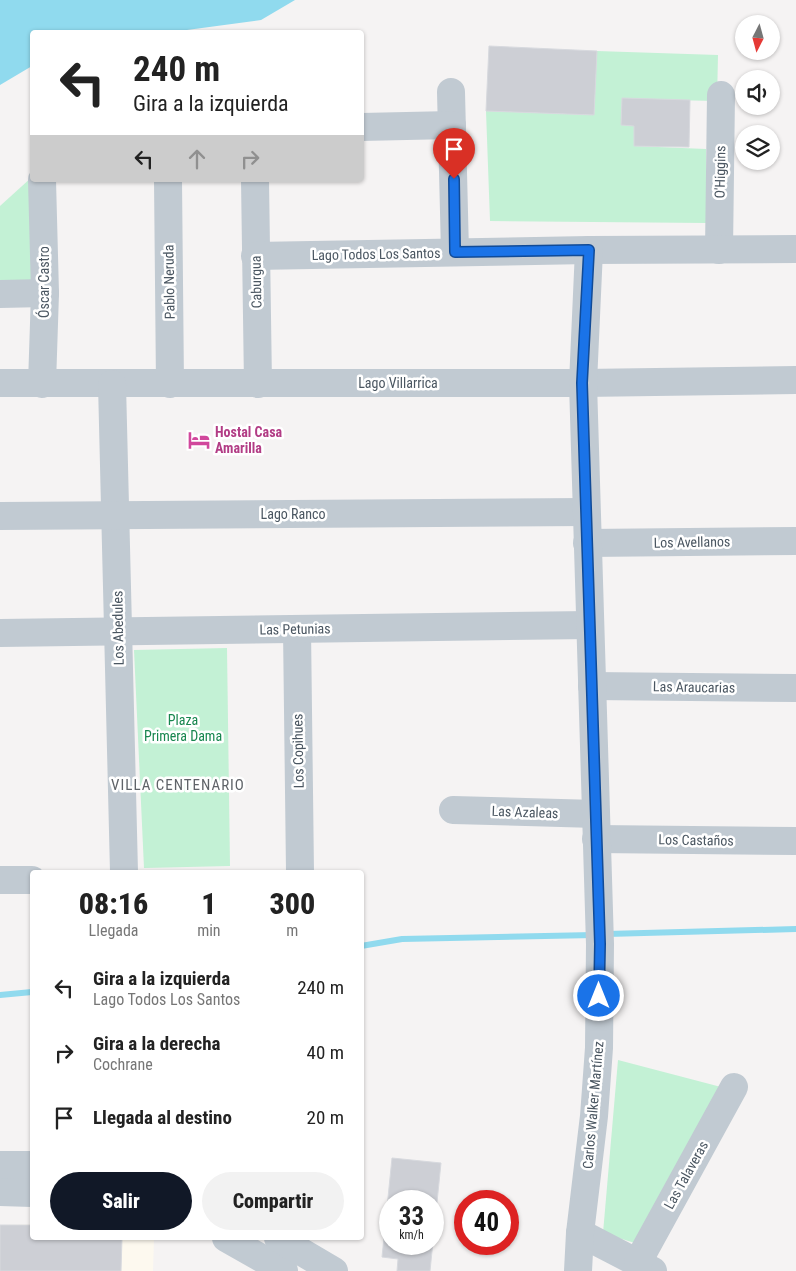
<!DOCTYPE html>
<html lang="es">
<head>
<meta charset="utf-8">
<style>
	:root { --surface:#fff; --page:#f2f2f2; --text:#222; --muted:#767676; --accent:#111827 }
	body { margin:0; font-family:"Roboto Condensed",sans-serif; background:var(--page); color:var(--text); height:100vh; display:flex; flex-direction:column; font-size:19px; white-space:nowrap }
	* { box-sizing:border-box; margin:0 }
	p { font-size:16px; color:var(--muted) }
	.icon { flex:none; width:28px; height:28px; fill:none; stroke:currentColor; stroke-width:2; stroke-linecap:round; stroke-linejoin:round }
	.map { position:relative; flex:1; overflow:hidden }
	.panel { position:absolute; left:30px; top:870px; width:334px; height:370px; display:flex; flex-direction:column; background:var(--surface); border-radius:5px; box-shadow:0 1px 4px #0004 }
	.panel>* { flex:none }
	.top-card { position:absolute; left:30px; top:30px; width:334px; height:152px; border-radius:5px; box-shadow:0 1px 4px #0004; background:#fff; color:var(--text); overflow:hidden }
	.needle { width:32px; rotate:186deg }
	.buttons { position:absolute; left:735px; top:15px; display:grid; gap:10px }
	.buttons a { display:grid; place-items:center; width:45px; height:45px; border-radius:50%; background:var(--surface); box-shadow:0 1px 4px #0004; font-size:25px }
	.speed { position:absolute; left:379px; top:1190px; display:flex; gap:10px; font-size:25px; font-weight:700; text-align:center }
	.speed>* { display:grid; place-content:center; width:65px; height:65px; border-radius:50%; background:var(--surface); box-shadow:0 1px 4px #0004; line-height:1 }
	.speed small { font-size:12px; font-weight:400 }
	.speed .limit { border:8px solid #d22; background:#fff; color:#111 }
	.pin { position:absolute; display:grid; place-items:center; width:42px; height:42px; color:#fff; margin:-51px -21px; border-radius:50% 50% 50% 0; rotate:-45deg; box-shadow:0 0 5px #0007 }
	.pin .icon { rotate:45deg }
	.me { position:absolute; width:55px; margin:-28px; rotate:0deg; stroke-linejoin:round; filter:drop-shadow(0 0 4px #0008) }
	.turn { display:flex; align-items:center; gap:18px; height:105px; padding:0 20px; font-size:22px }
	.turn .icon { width:65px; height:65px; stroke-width:2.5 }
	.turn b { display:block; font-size:35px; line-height:42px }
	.lanes { display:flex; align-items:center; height:48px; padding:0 20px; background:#0003; justify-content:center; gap:25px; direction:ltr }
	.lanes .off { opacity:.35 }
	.eta { display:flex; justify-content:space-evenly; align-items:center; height:85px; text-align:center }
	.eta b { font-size:30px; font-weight:800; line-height:35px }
	.button { display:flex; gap:10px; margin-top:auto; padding:10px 20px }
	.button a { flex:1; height:58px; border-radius:30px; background:var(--accent); color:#fff; font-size:20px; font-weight:800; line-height:58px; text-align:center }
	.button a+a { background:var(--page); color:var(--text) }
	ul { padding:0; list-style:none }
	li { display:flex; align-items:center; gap:15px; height:65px; padding:0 20px }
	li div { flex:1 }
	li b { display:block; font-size:19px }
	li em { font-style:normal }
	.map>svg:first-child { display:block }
	.commercial { fill:#fdf9ef }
	.green { fill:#c3f1d5 }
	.water { fill:#90daee }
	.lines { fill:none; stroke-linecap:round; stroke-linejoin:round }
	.stream { stroke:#90daee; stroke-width:6 }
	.building { fill:#cdcfd5; stroke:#d7d9de; fill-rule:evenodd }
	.minor { stroke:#c1cad2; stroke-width:28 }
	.route-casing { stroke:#114b97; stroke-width:12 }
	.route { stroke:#1a73e8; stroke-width:9 }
	.labels { text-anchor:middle; stroke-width:5; stroke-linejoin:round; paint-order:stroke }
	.street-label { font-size:14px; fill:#4a5661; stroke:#fff }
	.hotel-label { font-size:14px; font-weight:bold; fill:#b23c85; stroke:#fff; text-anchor:start }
	.park-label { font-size:14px; fill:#17864f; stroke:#fff }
	.neighbourhood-label { font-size:15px; letter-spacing:1px; fill:#5f6368; stroke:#fff }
</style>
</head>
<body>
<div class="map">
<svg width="796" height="1271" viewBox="0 0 796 1271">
	<rect width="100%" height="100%" fill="#f5f3f3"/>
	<path class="commercial" d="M32,1224v14h122l-1,33h-153v-46z"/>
	<g class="green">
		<path d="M597,51l121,4 -1,46 -95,-2 -1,26 13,1v20l72,3v74l-216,-2 -4,-110 108,4z"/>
		<path d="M32,177l13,116 -45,1v-88z"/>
		<path d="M227,648l3,218 -86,2 -10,-218z"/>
		<path d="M618,1060l103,27 -80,158 -38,-12z"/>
	</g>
	<path class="water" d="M0,0h295l-34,20 -89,12h-140v34l-32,19z"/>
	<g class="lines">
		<g class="stream">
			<path d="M607,934l189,-5"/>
			<path d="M361,946l41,-7 192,-4"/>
			<path d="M0,995l32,-3"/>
		</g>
	</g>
	<g class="building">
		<path d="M489,46l108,5 -3,64 -108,-4z"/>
		<path d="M622,98l68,2 -1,47 -55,-1v-20l-13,-1z"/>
		<path d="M392,1158l49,5 -11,108h-33l1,-12 -16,-2zM390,1201h42v43h-42z"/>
		<path d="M0,1225h32v13h90l-1,33h-121z"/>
	</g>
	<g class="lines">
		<g class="minor">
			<path d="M451,92l4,160"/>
			<path d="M361,127l91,-2"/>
			<path d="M42,180l3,113 -3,91"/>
			<path d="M168,180l2,204"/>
			<path d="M255,180l3,204"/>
			<path d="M719,250l2,-155"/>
			<path d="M255,256l334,-6 207,-1"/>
			<path d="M0,294l45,-1"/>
			<path d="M0,383h583l213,-3"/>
			<path d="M112,384l12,488"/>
			<path d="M0,516l586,-4"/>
			<path d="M587,543l209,-2"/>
			<path d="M297,629l3,243"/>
			<path d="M0,633l590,-8"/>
			<path d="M592,686l204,2"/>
			<path d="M453,810l143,4"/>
			<path d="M596,839l200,2"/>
			<path d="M0,880h32"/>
			<path d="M0,1165h32"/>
			<path d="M0,1192l32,1"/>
			<path d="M580,1233l73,38"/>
			<path d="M226,1238l58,33"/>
			<path d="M278,1238l56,33"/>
			<path d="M638,1262l96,-175"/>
			<path d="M578,1271l2,-38 14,-117 5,-68 1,-104 -17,-561 6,-133"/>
		</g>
	</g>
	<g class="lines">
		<g class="route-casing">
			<path id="route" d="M454,179l1,73 134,-2 -7,133 18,561 -1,52"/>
		</g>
		<use href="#route" class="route"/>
	</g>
	<defs>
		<g id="hotel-bare" transform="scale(1.725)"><path d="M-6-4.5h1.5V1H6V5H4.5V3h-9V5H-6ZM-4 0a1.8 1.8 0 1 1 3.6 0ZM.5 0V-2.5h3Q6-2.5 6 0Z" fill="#d1479c" stroke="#fff" stroke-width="2.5" paint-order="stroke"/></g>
	</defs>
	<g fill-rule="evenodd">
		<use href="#hotel-bare" x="199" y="440"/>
	</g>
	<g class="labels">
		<g class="street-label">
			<text transform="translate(720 172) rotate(-89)" y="5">O'Higgins</text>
			<text transform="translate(376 254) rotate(-1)" y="5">Lago Todos Los Santos</text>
			<text transform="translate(44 282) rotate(-90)" y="5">Óscar Castro</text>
			<text transform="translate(169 282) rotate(-91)" y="5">Pablo Neruda</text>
			<text transform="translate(256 282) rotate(-91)" y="5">Caburgua</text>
			<text x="398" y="388">Lago Villarrica</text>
			<text x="293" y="519">Lago Ranco</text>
			<text transform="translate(692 542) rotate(-1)" y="5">Los Avellanos</text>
			<text transform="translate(118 628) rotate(-91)" y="5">Los Abedules</text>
			<text transform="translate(295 629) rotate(-1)" y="5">Las Petunias</text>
			<text transform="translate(694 687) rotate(1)" y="5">Las Araucarias</text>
			<text transform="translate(298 751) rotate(-91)" y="5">Los Copihues</text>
			<text transform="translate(525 812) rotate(2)" y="5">Las Azaleas</text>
			<text transform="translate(696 840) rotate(1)" y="5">Los Castaños</text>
			<text transform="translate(593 1105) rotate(-85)" y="5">Carlos Walker Martínez</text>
			<text transform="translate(686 1175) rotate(-61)" y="5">Las Talaveras</text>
		</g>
		<g class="hotel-label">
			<text x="215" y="437">Hostal Casa<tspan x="215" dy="16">Amarilla</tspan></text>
		</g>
		<g class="park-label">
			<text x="183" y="725">Plaza<tspan x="183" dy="16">Primera Dama</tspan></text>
		</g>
		<g class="neighbourhood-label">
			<text x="178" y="790">VILLA CENTENARIO</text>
		</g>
	</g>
</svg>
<div class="buttons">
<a><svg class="needle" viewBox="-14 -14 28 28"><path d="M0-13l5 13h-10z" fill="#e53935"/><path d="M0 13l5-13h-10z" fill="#767676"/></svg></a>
<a><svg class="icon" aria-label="sound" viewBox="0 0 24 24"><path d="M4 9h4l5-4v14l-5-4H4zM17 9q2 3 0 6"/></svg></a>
<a><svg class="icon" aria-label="layers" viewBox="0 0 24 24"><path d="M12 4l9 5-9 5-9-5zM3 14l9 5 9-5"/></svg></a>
</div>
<div class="speed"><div>33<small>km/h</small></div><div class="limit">40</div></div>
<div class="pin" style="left:454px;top:179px;background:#d93025"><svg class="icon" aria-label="arrive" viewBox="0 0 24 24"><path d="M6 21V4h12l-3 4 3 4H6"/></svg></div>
<svg class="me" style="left:599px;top:996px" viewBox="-20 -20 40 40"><circle r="17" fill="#1a73e8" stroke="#fff" stroke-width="3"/><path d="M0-11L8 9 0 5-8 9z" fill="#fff"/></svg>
<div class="top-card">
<div class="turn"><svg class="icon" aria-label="left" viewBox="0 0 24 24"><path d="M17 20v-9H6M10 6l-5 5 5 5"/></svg><div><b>240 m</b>Gira a la izquierda</div></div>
<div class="lanes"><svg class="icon" aria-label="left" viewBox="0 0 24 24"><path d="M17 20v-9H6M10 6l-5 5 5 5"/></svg><svg class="icon off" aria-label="ahead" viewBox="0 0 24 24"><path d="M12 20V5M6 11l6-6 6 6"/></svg><svg class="icon off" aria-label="right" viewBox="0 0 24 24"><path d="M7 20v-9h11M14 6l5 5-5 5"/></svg></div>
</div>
<section class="panel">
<div class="eta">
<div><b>08:16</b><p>Llegada</p></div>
<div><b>1</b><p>min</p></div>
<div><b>300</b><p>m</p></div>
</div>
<ul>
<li><svg class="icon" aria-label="left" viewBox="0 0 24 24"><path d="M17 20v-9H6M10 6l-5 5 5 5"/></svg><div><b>Gira a la izquierda</b><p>Lago Todos Los Santos</p></div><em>240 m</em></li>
<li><svg class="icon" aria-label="right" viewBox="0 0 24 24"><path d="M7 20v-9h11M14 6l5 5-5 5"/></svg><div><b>Gira a la derecha</b><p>Cochrane</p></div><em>40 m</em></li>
<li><svg class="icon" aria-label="arrive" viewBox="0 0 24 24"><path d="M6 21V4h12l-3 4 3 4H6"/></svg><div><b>Llegada al destino</b></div><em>20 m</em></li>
</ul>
<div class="button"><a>Salir</a><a>Compartir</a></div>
</section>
</div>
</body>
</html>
